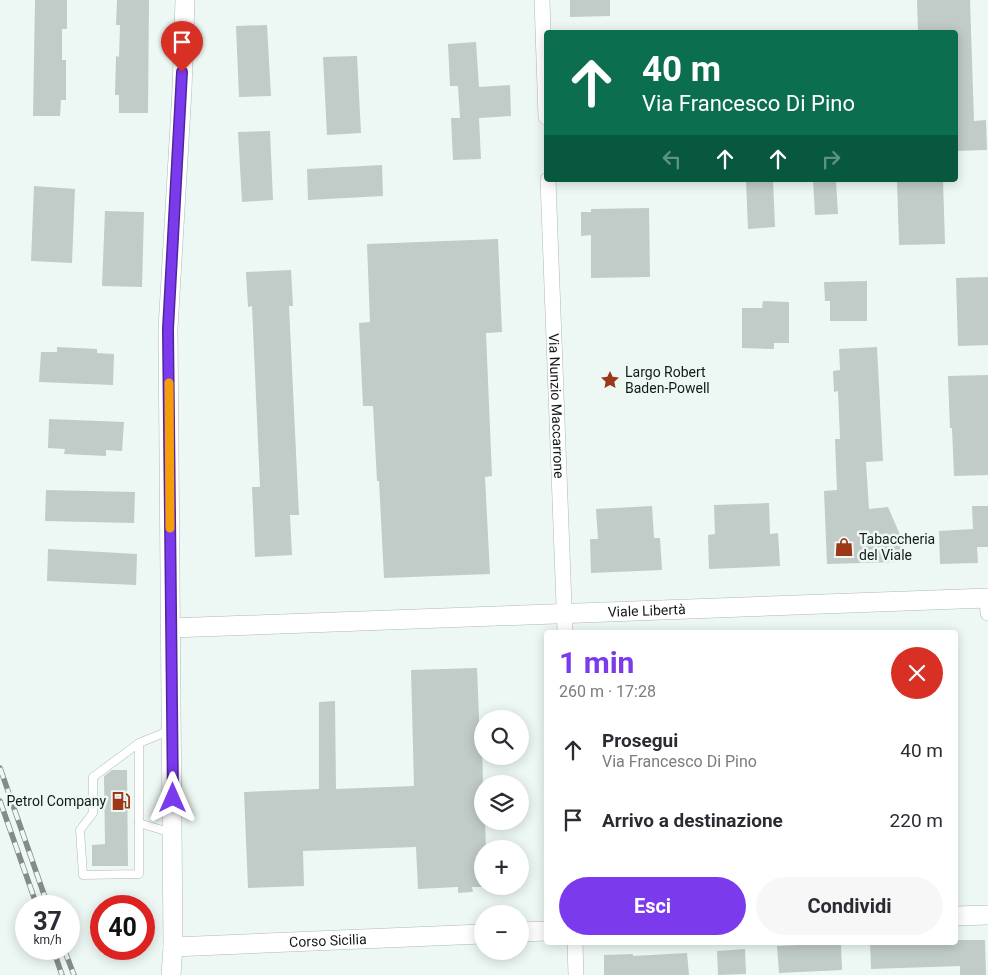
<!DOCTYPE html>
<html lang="it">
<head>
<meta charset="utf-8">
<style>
	:root { --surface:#fff; --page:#f7f7f7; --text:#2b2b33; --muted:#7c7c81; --accent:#7c3aed }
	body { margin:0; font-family:Roboto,sans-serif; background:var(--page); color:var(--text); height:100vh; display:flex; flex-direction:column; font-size:19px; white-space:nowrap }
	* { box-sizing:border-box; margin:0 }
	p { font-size:16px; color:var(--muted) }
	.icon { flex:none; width:28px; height:28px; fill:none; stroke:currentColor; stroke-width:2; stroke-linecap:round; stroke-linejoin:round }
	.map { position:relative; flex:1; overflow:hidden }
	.details { position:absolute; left:544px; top:630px; width:414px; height:315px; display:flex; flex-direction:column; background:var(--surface); border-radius:5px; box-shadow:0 2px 12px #0003 }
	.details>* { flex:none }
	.banner { position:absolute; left:544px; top:30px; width:414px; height:152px; border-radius:5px; box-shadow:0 2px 12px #0003; background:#0b6e4f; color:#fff; overflow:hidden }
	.tools { position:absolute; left:474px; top:710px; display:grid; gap:10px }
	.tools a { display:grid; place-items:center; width:55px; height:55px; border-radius:50%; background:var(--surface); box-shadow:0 2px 12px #0003; font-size:25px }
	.speed { position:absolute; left:15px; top:895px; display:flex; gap:10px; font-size:25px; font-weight:700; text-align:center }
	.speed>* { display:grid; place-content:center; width:65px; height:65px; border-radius:50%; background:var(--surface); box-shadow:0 2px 12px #0003; line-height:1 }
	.speed small { font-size:12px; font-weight:400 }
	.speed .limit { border:8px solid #d22; background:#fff; color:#111 }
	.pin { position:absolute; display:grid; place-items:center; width:42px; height:42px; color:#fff; margin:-51px -21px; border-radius:50% 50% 50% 0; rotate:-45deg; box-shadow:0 0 5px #0007 }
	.pin .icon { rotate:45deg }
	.me { position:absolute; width:55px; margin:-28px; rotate:0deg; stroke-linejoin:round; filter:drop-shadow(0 0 4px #0008) }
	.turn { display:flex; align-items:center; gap:18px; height:105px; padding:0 15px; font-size:22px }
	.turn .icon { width:65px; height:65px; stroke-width:2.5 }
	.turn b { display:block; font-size:35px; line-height:42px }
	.lanes { display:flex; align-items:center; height:48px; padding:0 15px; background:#0003; justify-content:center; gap:25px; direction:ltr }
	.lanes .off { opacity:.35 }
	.round { display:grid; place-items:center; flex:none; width:52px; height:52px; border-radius:26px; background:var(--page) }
	.head { display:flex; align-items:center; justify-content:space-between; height:85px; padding:0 15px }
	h1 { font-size:30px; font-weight:700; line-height:38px; color:var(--accent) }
	.cta { display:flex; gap:10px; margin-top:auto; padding:10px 15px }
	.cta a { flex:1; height:58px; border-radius:30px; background:var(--accent); color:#fff; font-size:20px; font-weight:700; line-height:58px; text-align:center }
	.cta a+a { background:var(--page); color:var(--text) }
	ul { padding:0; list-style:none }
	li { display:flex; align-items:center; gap:15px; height:70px; padding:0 15px }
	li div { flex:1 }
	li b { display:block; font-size:19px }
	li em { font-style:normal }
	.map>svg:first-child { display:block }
	.building { fill:#c1cbc7 }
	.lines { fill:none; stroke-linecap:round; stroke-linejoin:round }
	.service-casing { stroke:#afb9b5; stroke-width:9 }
	.minor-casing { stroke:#afb9b5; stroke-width:16 }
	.tertiary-casing { stroke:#afb9b5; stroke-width:20 }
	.service { stroke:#fff; stroke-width:8 }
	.minor { stroke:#fff; stroke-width:15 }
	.tertiary { stroke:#fff; stroke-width:19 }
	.rail-casing { stroke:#848b88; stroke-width:5.5 }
	.rail { stroke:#edf8f4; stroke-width:4; stroke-dasharray:11; stroke-linecap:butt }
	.route-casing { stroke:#51269a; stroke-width:12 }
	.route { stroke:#7c3aed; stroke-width:9 }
	.slow { stroke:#f59e0b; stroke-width:9 }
	.labels { text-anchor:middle; stroke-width:5; stroke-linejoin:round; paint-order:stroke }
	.poi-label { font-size:14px; fill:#151917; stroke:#edf8f4; text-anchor:start }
	.street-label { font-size:14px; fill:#151917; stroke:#edf8f4 }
</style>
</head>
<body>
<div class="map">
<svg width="988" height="975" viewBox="0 0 988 975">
	<rect width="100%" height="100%" fill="#edf8f4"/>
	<g class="building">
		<path d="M35,0h32v29h-5v31h4v40h-5l-1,16h-27z"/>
		<path d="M117,0h32l-1,113h-29v-18h-4l1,-39 3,1 1,-32h-4z"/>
		<path d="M570,0h40v16l-40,1z"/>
		<path d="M917,0h53l4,121 12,-1 1,30 -32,1v-119h-37z"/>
		<path d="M267,25l4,71 -32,1 -3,-71z"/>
		<path d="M476,42l3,45 31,-2 1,31 -32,2 2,41 -28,1 -2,-42h9l-2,-32h-8l-2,-42z"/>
		<path d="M357,56l4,77 -34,2 -4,-78z"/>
		<path d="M270,131l3,69 -31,2 -4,-70z"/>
		<path d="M382,165l1,31 -75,4 -1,-31z"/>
		<path d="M746,180h27l2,47 -27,2z"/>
		<path d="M813,180h23l2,34 -23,1z"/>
		<path d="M897,180h46l2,64 -46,1z"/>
		<path d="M34,186l41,3 -3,74 -41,-2z"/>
		<path d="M649,208l1,69 -59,1v-43l-10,1v-24h10v-3z"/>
		<path d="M105,211l39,1 -2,75 -40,-1z"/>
		<path d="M498,239l4,93 -16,1 6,143 -7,1 5,97 -106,4 -5,-97h-2l-4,-75h-10l-4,-83 11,-1 -3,-78z"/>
		<path d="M291,270l2,36h-4l10,209h-9l2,40 -37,2 -3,-70h8l-8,-181 -4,1 -2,-35z"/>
		<path d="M988,277v68l-30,1 -2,-68z"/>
		<path d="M867,281v40h-37v-20h-5l-1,-19z"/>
		<path d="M763,301l26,1v41h-15v6l-32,-1v-40h20z"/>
		<path d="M57,347l40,2v4l17,1 -1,31 -74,-3 2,-30h16z"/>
		<path d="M877,347l6,114 -17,1 3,47 19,-2 13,30 1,25 -75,2 -3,-73 13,-1 -2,-51h5l-2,-48 -4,1 -1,-21 7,-1 -1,-21z"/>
		<path d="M988,375v100l-34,1 -2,-48h-2l-2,-52z"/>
		<path d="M49,419l75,3 -2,29 -16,-1v6l-42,-2 1,-5 -17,-1z"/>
		<path d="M46,490l89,2 -1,31 -89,-2z"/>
		<path d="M769,503l1,31 8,-1 2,33 -71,3 -1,-34 7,-1 -1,-29z"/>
		<path d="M652,506l2,32h6l2,32 -71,3 -1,-34h8l-2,-30z"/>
		<path d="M972,506h16v41h-11l1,16 -38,1 -1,-33 34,-2z"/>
		<path d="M48,549l89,5 -1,31 -89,-4z"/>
		<path d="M477,668l3,75h2l1,41 -1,37h3l1,28h-4v38h-10l1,5 -15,1v-6l-40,2 -2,-42 -113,4 1,35 -56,2 -4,-96 75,-3v-87l16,-1 1,88 78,-3 -3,-116z"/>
		<path d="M112,770h15l1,96h-36v-21l13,-1 -1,-68z"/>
		<path d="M957,940h28l1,35h-26v-9l-89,3 -1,-27h87z"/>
		<path d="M841,943l1,27 -63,3 -2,-27z"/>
		<path d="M745,949l1,25 -28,1 -1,-24z"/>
		<path d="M687,953l2,22h-85v-20l29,-1v2z"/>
	</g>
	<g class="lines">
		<g class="service-casing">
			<g id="service">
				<path d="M171,730l-32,13v80l33,10"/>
				<path d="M139,743l-46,34v36l-13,17 3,45 56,-1v-51"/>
			</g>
		</g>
		<g class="minor-casing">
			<g id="minor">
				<path d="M542,0l4,117"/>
				<path id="s1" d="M548,180l17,452"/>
				<path d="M987,598l1,15"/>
				<path d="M575,942l1,33"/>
			</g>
		</g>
		<g class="tertiary-casing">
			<g id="tertiary">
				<path id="s2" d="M171,628l817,-30"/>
				<path d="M955,916l33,-1"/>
				<path d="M520,932l26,-1"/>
				<path id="s3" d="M173,947l309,-13"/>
				<path d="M171,975l2,-28 -5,-618 14,-239 3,-90"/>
			</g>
		</g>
		<use href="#service" class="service"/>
		<use href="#minor" class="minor"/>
		<use href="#tertiary" class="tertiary"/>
		<g class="rail-casing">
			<g id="rail">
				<path d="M0,768l48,138"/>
				<path d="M0,801l37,105"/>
				<path d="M53,949l9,26"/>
				<path d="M64,949l10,26"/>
			</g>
		</g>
		<use href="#rail" class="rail"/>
	</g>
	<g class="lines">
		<g class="route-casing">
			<path id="route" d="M173,798l-5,-469 14,-257"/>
		</g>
		<use href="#route" class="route"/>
		<path class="slow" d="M169,383l1,145"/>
	</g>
	<defs>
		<g id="sight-bare" transform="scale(1.5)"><path d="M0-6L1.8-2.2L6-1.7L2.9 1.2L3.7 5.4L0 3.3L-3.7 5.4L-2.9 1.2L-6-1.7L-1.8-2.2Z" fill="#9e3717" stroke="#edf8f4" stroke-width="2.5" paint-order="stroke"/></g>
		<g id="shop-bare" transform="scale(1.5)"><path d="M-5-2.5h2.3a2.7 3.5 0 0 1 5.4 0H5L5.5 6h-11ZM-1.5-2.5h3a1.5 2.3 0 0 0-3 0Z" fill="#9e3717" stroke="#edf8f4" stroke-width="2.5" paint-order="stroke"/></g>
		<g id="fuel-bare" transform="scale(1.5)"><path d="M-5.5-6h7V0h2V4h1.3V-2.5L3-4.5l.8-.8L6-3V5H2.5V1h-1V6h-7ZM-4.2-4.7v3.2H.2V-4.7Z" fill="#9e3717" stroke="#edf8f4" stroke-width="2.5" paint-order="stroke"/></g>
	</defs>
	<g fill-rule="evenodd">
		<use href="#sight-bare" x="610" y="380"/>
		<use href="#shop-bare" x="844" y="547"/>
		<use href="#fuel-bare" x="121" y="801"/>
	</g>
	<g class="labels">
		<g class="poi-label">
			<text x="625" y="377">Largo Robert<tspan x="625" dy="16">Baden-Powell</tspan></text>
			<text x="859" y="544">Tabaccheria<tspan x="859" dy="16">del Viale</tspan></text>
			<text x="106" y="806" text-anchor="end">Petrol Company</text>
		</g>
		<g class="street-label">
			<text dy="5" stroke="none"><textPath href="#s1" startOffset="226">Via Nunzio Maccarrone</textPath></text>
			<text dy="5" stroke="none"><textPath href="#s2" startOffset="476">Viale Libertà</textPath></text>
			<text dy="5" stroke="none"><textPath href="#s3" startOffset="155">Corso Sicilia</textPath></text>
		</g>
	</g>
</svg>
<div class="tools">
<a><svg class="icon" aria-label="search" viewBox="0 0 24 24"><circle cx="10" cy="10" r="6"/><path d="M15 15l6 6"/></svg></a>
<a><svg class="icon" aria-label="layers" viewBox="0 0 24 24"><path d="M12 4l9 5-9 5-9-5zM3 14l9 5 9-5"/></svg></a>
<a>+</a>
<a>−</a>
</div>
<div class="speed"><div>37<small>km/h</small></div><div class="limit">40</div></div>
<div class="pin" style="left:182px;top:72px;background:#d93025"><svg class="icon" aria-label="arrive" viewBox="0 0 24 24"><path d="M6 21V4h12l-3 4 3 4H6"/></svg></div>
<svg class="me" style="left:173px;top:798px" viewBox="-20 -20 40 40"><path d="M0-17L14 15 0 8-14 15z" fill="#7c3aed" stroke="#fff" stroke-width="4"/></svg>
<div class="banner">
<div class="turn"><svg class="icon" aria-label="ahead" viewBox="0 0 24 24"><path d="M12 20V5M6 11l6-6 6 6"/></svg><div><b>40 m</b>Via Francesco Di Pino</div></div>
<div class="lanes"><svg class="icon off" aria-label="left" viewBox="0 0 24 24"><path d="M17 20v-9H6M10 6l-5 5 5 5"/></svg><svg class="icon" aria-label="ahead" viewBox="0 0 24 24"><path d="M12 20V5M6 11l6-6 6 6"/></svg><svg class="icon" aria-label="ahead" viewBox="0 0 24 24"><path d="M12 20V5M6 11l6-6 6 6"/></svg><svg class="icon off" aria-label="right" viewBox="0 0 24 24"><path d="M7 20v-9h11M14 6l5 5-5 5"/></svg></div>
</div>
<section class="details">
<div class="head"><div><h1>1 min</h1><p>260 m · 17:28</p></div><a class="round" style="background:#d93025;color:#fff"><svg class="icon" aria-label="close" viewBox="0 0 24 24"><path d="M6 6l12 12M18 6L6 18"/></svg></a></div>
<ul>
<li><svg class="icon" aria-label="ahead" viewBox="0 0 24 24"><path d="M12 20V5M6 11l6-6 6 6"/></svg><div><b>Prosegui</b><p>Via Francesco Di Pino</p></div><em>40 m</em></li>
<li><svg class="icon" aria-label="arrive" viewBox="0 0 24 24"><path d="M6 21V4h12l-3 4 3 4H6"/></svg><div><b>Arrivo a destinazione</b></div><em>220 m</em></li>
</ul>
<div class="cta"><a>Esci</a><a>Condividi</a></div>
</section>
</div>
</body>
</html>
